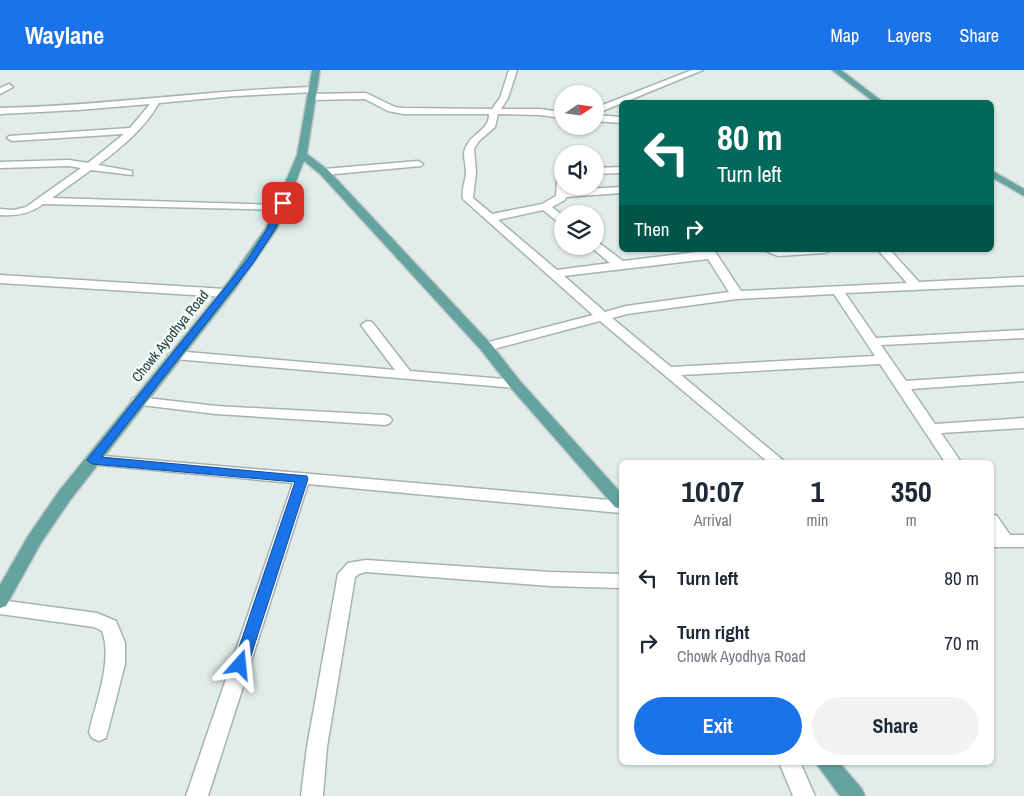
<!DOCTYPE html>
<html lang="en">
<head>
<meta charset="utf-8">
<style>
	:root { --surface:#fff; --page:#f2f2f3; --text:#1f2937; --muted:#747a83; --accent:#1a73e8 }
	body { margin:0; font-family:"Archivo Narrow",sans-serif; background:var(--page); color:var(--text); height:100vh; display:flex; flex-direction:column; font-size:19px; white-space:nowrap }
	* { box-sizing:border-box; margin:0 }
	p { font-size:16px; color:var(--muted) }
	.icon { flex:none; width:28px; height:28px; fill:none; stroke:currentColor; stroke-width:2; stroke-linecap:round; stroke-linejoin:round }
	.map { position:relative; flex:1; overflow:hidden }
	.side { position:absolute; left:619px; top:390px; width:375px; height:305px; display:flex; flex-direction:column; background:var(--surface); border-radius:8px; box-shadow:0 1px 4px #0004 }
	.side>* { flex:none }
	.banner { position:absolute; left:619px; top:30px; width:375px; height:152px; border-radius:8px; box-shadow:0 1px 4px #0004; background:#00695c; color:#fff; overflow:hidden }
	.needle { width:32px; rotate:77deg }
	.controls { position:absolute; left:554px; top:15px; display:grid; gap:10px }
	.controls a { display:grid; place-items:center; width:50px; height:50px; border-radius:50%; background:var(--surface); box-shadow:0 1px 4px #0004; font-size:25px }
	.pin { position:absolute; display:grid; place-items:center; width:42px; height:42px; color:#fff; margin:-21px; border-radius:10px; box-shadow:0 2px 8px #0006 }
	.me { position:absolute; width:55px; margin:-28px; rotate:18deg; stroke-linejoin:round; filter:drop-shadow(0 0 4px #0008) }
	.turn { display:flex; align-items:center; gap:18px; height:105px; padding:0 15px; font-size:22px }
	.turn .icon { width:65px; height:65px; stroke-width:2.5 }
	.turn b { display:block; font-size:35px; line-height:42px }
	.then { display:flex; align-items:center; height:48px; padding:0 15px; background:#0003; gap:10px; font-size:19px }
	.eta { display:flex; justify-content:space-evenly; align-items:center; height:85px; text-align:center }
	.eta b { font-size:30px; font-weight:700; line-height:35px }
	.action { display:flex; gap:10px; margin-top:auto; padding:10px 15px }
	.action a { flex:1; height:58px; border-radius:30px; background:var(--accent); color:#fff; font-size:20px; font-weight:700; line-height:58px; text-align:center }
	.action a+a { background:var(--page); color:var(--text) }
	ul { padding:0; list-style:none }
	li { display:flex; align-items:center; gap:15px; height:65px; padding:0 15px }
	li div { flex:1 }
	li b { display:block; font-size:19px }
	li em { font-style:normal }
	header { display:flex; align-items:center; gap:30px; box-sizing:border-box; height:70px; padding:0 25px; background:var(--accent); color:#fff }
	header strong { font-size:24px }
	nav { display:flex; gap:28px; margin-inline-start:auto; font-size:18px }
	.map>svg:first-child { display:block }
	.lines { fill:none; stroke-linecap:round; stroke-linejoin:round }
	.minor-casing { stroke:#a4b4b2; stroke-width:3 }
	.major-casing { stroke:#c1c9c8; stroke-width:3 }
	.minor { fill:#fff; fill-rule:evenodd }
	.major { fill:#65a3a0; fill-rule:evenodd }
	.route { fill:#1a73e8; stroke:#114b97 }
	.labels { text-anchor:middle; stroke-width:5; stroke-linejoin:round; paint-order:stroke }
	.street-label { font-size:14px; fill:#213e3c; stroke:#f2f9f7 }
</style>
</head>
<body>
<header>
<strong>Waylane</strong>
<nav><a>Map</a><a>Layers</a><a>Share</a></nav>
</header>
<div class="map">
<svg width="1024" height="726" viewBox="0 0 1024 726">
	<rect width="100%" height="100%" fill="#e2ecea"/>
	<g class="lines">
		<g class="minor-casing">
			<g id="minor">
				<path d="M509,0h8l-9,28 -7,11h39l22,3v6l-22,-3 -42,-1 -3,13 -16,14 -5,8 2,23 -3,26 19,16 50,-10 14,-8 1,-15 5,-3v8h5v4l54,-3v6l-55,4 -1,3 -13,7 10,8v8l-4,-1 -15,-12 -45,10 59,50 53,-7 -19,-16 4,-1v-4l4,1 24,18 91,-11 27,41 166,-8 -29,-33h12l29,32 105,-5v8l-179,8 31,45 148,-8v8l-143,7 25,36 118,-8v8l-113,8 24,35 89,-6v10l-83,5 20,29h-16l-65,-98 -199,11 104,87h-17l-168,-141 -114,30 -5,-1 -2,-3 2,-3 112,-29 -130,-116c-2,-10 3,-18 3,-27 0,-10 -5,-18 1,-27 7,-13 22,-15 22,-31h-86l-15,-3 -23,-12 -54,1 -4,-3 4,-3 55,-1 29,14 8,1 89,1 8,-11zM708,189l21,33 -103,14 -21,6 -41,-36zM834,224l41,62 -204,11 -59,-49 15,-4 110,-15z"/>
				<path d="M692,0h11l-108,44v-6z"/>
				<path d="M9,14l4,3 -13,7v-6z"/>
				<path d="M312,17l4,3 -1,2 -81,4 -75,7c-15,26 -37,44 -61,62l34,6v4l-41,-5 -39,28 228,7 4,1 1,2 -1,2 -241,-6c-13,10 -27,12 -43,11v-6l14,1 12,-3 55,-39 -12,-2 -69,2v-6l69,-2 19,3 36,-29 -112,7 -5,-3 2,-2 121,-8 20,-24 -72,6 -78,4v-6c104,-2 208,-18 312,-21z"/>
				<path d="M595,45l26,2v6l-26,-2z"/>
				<path d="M418,91l5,3 -2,2 -97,9 -5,-3 5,-3z"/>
				<path d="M621,97v6l-26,1v-6z"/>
				<path d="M764,180h67l-6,3 -47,3z"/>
				<path d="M0,205l225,14 6,4 -6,4 -225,-14z"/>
				<path d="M367,251l5,1 38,49 105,9 7,4 -7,4 -340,-29 -7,-4 7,-4 220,19 -34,-45z"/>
				<path d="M138,327l78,9 169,9 5,2 2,3 -2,3 -5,2 -169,-11 -83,-10 -2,-3 2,-3z"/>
				<path d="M93,385l528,46v12l-313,-29 -100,312h-22l107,-313 -205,-19 -3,-4 3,-4z"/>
				<path d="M991,444l6,2 13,19h14v12h-33z"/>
				<path d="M366,490l184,12 71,2v14l-71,-2 -184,-14 -7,2 -4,3 -28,170 -4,49h-22l6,-49 31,-173 10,-11z"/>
				<path d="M0,530l97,13 19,8 9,22v21l-19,74 -7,3 -7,-3 -3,-6c7,-30 24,-72 13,-101l-8,-4 -94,-13z"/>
				<path d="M779,692h21l15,34h-22z"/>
			</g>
		</g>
		<g class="major-casing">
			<g id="major">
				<path d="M312,0h8l-13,84 21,16 163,174 29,37 101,112v16l-6,-2 -105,-120 -29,-37 -161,-176 -16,-13 -27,68 -41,59 -165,211 -30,44 -35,63 -6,2v-23l28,-49 31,-45 169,-209 37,-53 32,-74z"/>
				<path d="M832,0h9l42,32h-9z"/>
				<path d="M991,100l33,19v7l-33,-19z"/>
				<path d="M815,692h24l23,27 3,7h-25z"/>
			</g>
		</g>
		<use href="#minor" class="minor"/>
		<use href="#major" class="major"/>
	</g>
	<path class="route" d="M280,131l7,2 -12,26 -21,33 -153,195 206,19 1,3 -60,186 -2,5 -6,1 -5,-1 -2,-5 62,-183 -203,-18 -5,-4 161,-201 19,-30z"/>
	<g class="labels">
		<g class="street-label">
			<text transform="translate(170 266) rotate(-51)" y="5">Chowk Ayodhya Road</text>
		</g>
	</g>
</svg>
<div class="controls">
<a><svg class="needle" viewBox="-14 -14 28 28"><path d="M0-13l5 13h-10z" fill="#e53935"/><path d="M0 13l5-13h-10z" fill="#747a83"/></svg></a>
<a><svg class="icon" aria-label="sound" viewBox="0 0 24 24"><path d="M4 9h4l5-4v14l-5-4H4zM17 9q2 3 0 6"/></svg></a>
<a><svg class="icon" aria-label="layers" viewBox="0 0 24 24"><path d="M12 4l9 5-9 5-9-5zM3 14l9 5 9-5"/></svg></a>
</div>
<div class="pin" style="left:283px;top:133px;background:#d93025"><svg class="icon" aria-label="arrive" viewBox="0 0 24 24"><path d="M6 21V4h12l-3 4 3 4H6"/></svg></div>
<svg class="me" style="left:240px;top:595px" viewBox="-20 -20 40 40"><path d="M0-17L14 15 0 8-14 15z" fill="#1a73e8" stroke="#fff" stroke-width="4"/></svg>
<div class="banner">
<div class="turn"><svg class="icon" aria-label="left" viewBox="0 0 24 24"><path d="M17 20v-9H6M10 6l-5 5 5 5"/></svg><div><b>80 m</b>Turn left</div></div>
<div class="then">Then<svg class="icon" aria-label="right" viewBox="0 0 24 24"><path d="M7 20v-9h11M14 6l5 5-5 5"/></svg></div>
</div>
<section class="side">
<div class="eta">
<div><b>10:07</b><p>Arrival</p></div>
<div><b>1</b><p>min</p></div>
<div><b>350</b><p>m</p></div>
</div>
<ul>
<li><svg class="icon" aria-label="left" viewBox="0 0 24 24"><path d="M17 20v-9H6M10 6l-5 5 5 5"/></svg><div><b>Turn left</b></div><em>80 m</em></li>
<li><svg class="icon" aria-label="right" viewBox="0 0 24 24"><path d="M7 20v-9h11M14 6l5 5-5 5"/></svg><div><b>Turn right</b><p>Chowk Ayodhya Road</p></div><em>70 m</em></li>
</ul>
<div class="action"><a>Exit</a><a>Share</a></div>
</section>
</div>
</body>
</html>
